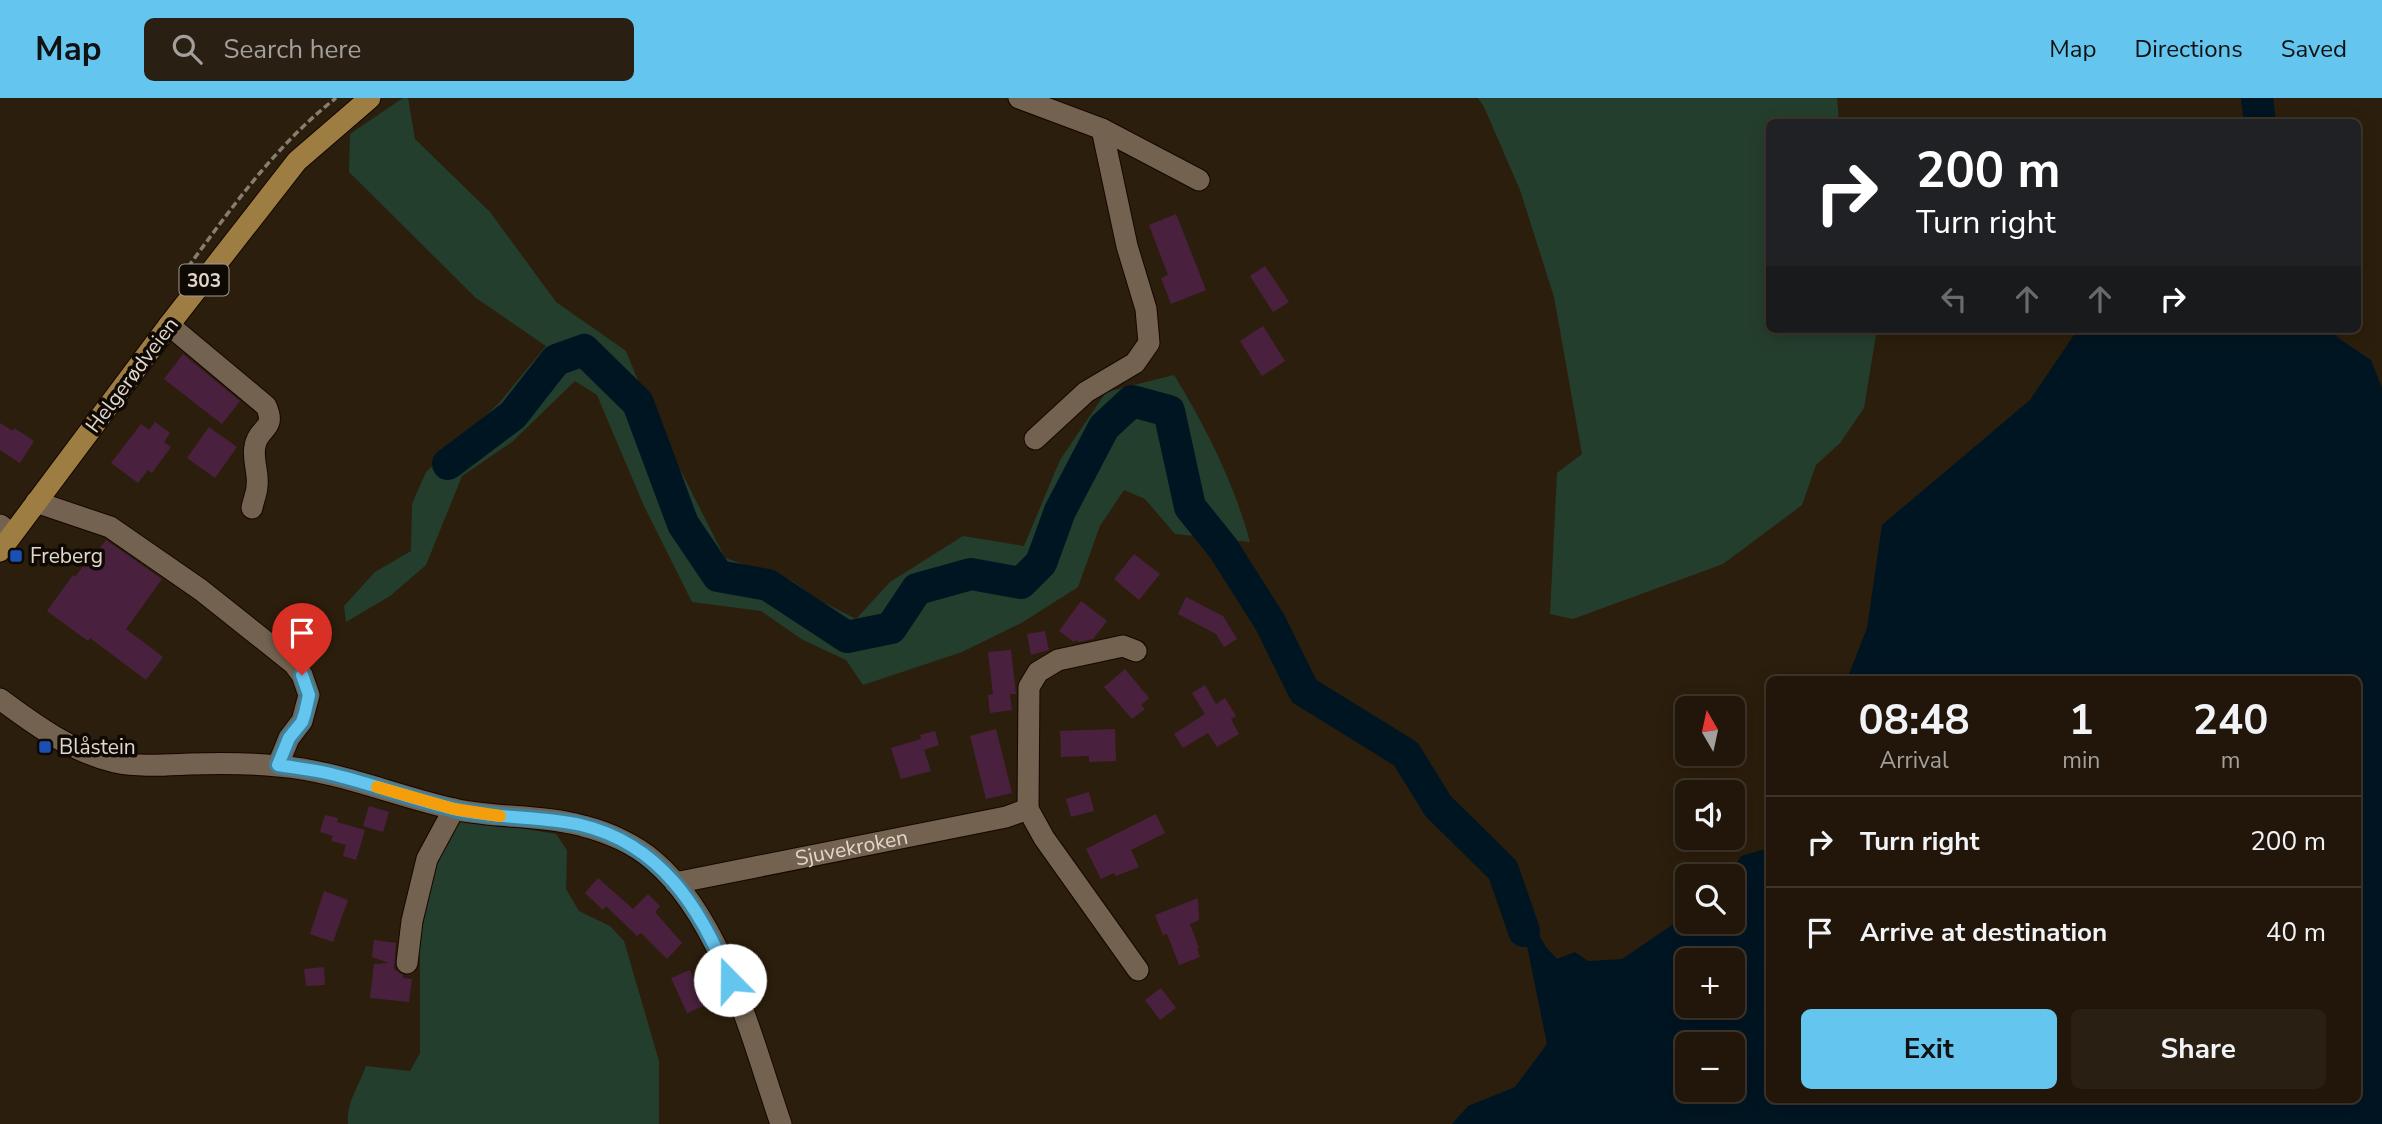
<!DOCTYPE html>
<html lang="en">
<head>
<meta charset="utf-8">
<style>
	:root { --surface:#211609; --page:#291f12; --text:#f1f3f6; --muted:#a29f9c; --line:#3e352a; --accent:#64c5ee }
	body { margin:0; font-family:"Nunito Sans",sans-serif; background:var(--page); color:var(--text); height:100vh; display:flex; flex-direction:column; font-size:26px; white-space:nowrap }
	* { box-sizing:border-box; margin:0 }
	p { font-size:23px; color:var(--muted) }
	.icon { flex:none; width:38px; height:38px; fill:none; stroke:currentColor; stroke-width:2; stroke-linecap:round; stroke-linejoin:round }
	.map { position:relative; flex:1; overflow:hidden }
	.sheet { position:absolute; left:1766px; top:578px; width:595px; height:427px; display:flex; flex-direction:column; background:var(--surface); border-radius:10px; box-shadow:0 4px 18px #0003,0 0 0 2px var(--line) }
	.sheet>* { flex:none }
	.banner { position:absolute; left:1766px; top:21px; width:595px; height:214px; border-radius:10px; box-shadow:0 4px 18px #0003,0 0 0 2px var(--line); background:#202124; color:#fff; overflow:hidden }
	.needle { width:46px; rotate:351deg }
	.buttons { position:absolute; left:1675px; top:598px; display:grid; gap:14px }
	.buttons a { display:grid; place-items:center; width:70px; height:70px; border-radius:10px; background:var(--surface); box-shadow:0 4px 18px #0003,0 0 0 2px var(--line); font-size:35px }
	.pin { position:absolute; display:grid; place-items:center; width:60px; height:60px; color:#fff; margin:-72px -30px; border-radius:50% 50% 50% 0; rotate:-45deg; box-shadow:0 0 7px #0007 }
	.pin .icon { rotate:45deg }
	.me { position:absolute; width:77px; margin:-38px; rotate:338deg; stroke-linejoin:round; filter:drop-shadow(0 0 5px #0008) }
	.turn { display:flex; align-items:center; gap:24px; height:147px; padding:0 35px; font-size:32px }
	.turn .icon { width:91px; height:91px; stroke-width:2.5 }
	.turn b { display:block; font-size:49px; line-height:60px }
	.lanes { display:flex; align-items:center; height:66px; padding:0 35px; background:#0003; justify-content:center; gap:35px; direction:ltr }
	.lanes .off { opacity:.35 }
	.eta { display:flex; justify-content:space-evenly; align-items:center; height:119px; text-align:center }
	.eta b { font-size:42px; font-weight:700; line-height:49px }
	.cta { display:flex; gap:14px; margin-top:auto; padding:14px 35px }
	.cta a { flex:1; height:80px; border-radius:10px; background:var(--accent); color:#111; font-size:28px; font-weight:700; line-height:80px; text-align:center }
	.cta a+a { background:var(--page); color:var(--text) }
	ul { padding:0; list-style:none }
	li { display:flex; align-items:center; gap:21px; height:91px; padding:0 35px; border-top:2px solid var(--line) }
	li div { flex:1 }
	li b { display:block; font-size:26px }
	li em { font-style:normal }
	header { display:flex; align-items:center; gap:42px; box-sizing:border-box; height:98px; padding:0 35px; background:var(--accent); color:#111 }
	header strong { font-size:33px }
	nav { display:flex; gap:38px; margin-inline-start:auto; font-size:24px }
	.search { width:490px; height:63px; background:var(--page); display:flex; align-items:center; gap:18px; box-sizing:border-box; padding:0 24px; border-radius:10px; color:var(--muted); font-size:26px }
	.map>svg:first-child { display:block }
	.green { fill:#243e2d }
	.water { fill:#001522; fill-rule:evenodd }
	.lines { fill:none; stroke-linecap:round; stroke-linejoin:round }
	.river { stroke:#001522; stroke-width:32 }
	.building { fill:#49213e }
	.minor-casing { stroke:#140700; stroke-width:23 }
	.major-casing { stroke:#140700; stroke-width:23 }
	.path { stroke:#897d6e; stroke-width:3.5; stroke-dasharray:7 3.5; stroke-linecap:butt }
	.minor { stroke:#73624f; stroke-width:21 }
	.major { stroke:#9e7d42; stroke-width:21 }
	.route-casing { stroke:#41809b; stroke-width:18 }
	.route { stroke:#64c5ee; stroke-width:12 }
	.slow { stroke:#f59e0b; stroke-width:12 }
	.transit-dot { fill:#1a4fb4; stroke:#0f0904; stroke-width:2.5 }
	.labels { text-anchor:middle; stroke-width:7; stroke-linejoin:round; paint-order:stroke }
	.shield { fill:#0f0904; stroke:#a29990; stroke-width:2 }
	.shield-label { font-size:19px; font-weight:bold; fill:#e1d7cc }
	.street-label { font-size:21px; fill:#e1d7cc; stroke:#0f0904 }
	.poi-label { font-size:21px; fill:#e1d7cc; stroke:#0f0904; text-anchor:start }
</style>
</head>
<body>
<header>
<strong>Map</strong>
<div class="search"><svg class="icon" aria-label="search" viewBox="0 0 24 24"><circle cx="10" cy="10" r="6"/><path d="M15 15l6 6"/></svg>Search here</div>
<nav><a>Map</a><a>Directions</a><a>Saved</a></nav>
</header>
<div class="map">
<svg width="2382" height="1026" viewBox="0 0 2382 1026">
	<rect width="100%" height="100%" fill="#2c1e0c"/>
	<g class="green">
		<path d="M403,0h5l7,41 75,73 66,90 70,49 24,59 75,148 67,23 25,18 39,20 34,-37 73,-46 61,10 36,-86 46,-68 68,-17c32,52 60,108 76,167l-75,-8 -30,-35 -21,-9 -24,36 -22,61 -55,35 -61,30 -99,33 -17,-25 -43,-20 -42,-29 -69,-9 -48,-96 -47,-111 -22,-14 -63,61 -50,34 -36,89 -36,31 -44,26 -2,-16 31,-34 36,-21 1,-47 14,-32 73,-69 47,-57 -70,-48 -127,-126 1,-38z"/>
		<path d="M1478,0h359l2,24h-70v207h108l-13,79 -24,35 -24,22 -14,40 -79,59 -150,55 -23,-5 7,-141 25,-19 -28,-157 -34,-107 -36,-83z"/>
		<path d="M456,720l100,16 11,16 -1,39 13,22 31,15 14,15 35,120v63h-311c-2,-22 11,-38 18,-58l44,5 10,-18v-106l11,-79z"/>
	</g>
	<path class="water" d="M2078,231h256l4,9 33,22 11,28v736h-930l16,-18 47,-19 32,-43 -23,-113 9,-6 13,22 11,12 18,-7 13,9 34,-2 65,-44v7h45v-45h-4l13,-21 28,-8v251h588v-420h-510l20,-51 15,-103 148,-125zM1687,863h45v45h-45zM1687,947h45v45h-45z"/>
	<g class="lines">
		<g class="river">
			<path d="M2257,0l3,24"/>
			<path d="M448,366l65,-49 43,-55 28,-10 54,53 45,121 35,52 50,9 79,52 44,-9 26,-39 54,-15 50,9 20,-20 19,-52 44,-84 28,-26 37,10 21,96 33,41 47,74 34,69 102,63 32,52 65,64 21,61"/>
		</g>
	</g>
	<g class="building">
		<path d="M1176,116l30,76 -35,14 -10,-26 7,-3 -19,-50z"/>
		<path d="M1265,168l24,36 -16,10 -23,-36z"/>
		<path d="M1263,228l22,35 -23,15 -22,-35z"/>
		<path d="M183,256l57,47 -18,23 -58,-45z"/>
		<path d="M155,324l15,11 -6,9 7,5 -19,26 -4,-3 -10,13 -27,-20 30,-39 8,6z"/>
		<path d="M0,325l13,8 1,-3 20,13 -14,22 -20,-13z"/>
		<path d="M209,329l28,20 -22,31 -28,-20z"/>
		<path d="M106,442l56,39 -36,50 37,28 -17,23 -56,-42 -2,3 -41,-30 26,-36 2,2 9,-12 2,2z"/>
		<path d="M1134,456l26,20 -21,26 -25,-21z"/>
		<path d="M1186,499l37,19 14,23 -13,8 -8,-13 -38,-20z"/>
		<path d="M1081,503l26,20 -14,18 -14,3 -3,-2 -2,2 -15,-11z"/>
		<path d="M1045,533l4,19 -18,5 -4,-21z"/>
		<path d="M1011,552l5,44h-6l2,16 -22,3 -2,-18 5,-1 -5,-42z"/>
		<path d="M1125,571l24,29 -8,7 4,4 -13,10 -28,-32z"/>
		<path d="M1205,587l11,19 9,-6 11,18 -5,3 8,15 -22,13 -9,-14 -25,15 -9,-14 31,-20 -13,-21z"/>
		<path d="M996,631l16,64 -26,6 -16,-63z"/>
		<path d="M1115,631l1,32 -27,1v-6l-28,1 -1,-26z"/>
		<path d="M935,633l4,14 -15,5 7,21 -30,8 -10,-31 30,-9 -1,-4z"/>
		<path d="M1089,694l5,19 -23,6 -5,-18z"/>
		<path d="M369,708l20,6 -6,20 -20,-6z"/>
		<path d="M1156,716l9,19 -34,17 8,17 -23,9 -2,-3 -13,6 -15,-30z"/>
		<path d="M325,717l13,3 -1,4 28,8 -9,30 -13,-4 3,-11 -15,-4 2,-5 -13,-4z"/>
		<path d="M598,780l35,31 15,-15 12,12 -5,6 27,31 -15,16 -26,-26 -4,3 -31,-30 -3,4 -18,-17z"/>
		<path d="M324,793l24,9 -15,42 -23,-8z"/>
		<path d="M1198,800l1,22 -9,4 9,24 -2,1 3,8 -21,8 -12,-31 -4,1 -8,-20z"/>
		<path d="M374,842l22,3 -2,26 9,6v3l9,1 -3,23 -39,-4 4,-34 15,-1 -17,-6z"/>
		<path d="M324,869l1,18 -19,1 -2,-17z"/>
		<path d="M690,872l16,35 -19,8 -16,-35z"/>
		<path d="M1161,890l15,20 -16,12 -15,-20z"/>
	</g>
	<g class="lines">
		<g class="minor-casing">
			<g id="minor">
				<path d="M1019,0l83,31 97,51"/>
				<path d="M169,227l97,81c11,24 -8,21 -11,40 -3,13 4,27 2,40 0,7 -4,15 -5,22"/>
				<path d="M1035,341l51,-47 49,-29 14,-20 -3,-34 -19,-63 -25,-117"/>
				<path d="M36,404l74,25 91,63 93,74 8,11 7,20 -7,26 -13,17 -11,27"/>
				<path d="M0,427l12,9"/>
				<path d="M0,601c35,26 72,53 115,63 24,5 49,3 74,2 29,-1 60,-1 89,2 62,5 119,31 180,44 41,8 85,5 125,16 24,6 52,18 71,35 69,59 98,179 127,263"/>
				<path d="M1028,711l16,29 94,132"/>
				<path id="s1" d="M675,785l331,-66 22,-8 1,-122 9,-15 20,-12 65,-14 13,5"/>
				<path d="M407,865l5,-42 15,-62 27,-50"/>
			</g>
		</g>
		<g class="major-casing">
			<path id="major" d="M0,453l169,-226 128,-164 73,-63"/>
		</g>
		<path class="path" d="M188,169c45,-61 88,-122 148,-169"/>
		<use href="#minor" class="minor"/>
		<use href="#major" class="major"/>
	</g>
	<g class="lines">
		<g class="route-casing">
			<path id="route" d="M302,577l7,20 -4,18 -3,9 -13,16 -11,27c18,3 36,5 53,9 41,10 82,25 123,35 42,10 86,7 127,16 80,19 120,84 149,155"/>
		</g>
		<use href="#route" class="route"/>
		<path class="slow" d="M377,689l77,22 46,7"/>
	</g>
	<g class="transit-dot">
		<rect x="9" y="451" width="14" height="14" rx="3.5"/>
		<rect x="38" y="642" width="14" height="14" rx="3.5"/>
	</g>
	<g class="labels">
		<rect class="shield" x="179.5" y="166.5" width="49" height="31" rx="5"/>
		<g class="shield-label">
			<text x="204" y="189">303</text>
		</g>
		<g class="street-label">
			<text transform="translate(132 277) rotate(-53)" y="7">Helgerødveien</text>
			<text dy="7" stroke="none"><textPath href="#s1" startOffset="180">Sjuvekroken</textPath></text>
		</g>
		<g class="poi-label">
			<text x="30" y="465">Freberg</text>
			<text x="59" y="656">Blåstein</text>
		</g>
	</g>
</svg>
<div class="buttons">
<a><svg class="needle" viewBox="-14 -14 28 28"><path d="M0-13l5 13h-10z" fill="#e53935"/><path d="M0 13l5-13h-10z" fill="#a29f9c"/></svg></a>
<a><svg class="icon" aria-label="sound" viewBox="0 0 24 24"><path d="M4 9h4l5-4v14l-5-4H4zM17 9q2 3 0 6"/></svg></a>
<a><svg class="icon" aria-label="search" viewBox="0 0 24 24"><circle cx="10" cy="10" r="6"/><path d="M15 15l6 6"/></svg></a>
<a>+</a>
<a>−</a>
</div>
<div class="pin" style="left:302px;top:577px;background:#d93025"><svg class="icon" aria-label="arrive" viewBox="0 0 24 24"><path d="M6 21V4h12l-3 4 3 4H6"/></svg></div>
<svg class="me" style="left:730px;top:882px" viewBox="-20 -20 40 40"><circle r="19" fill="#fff"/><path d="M0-13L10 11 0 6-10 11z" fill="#64c5ee"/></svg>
<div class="banner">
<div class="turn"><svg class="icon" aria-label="right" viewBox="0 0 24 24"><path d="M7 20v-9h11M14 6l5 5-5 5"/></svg><div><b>200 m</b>Turn right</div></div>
<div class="lanes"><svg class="icon off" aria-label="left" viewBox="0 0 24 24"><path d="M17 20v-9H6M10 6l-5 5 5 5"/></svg><svg class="icon off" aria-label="ahead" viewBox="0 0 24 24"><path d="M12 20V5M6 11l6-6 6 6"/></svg><svg class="icon off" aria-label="ahead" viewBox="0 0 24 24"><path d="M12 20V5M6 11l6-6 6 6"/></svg><svg class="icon" aria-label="right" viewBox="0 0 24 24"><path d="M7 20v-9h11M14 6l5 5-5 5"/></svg></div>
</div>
<section class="sheet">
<div class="eta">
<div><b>08:48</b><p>Arrival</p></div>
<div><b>1</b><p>min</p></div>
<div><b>240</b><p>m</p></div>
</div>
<ul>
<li><svg class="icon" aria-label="right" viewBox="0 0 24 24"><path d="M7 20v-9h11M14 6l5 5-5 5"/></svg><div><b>Turn right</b></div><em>200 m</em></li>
<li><svg class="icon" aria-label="arrive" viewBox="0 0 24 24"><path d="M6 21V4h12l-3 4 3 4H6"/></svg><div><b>Arrive at destination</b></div><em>40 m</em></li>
</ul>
<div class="cta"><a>Exit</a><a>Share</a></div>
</section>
</div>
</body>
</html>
